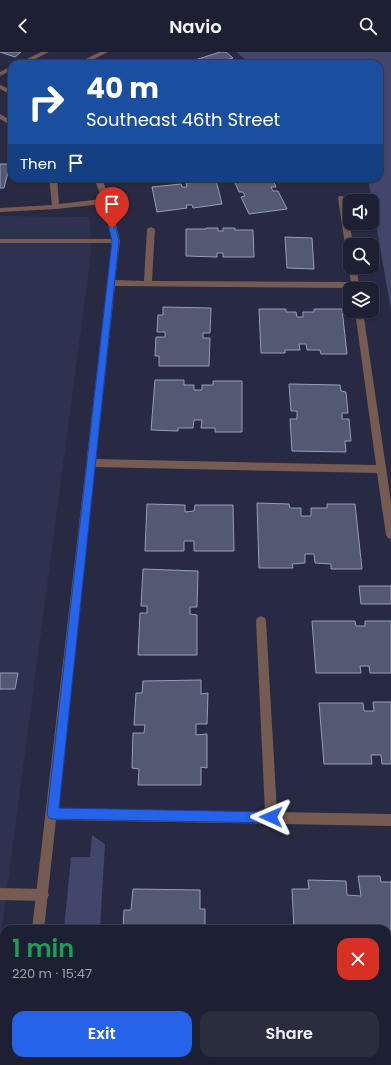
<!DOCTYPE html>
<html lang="en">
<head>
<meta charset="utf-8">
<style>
	:root { --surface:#1d2032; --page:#2a2d3e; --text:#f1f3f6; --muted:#a0a3ac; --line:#3b3e4d; --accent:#2563eb }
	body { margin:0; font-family:Poppins,sans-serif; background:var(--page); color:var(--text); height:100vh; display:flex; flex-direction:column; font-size:15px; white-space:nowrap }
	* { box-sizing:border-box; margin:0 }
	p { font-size:13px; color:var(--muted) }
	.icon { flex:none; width:22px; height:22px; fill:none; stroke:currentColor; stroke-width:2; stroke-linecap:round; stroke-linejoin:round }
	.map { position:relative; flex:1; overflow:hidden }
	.panel { position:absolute; left:0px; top:873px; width:391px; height:140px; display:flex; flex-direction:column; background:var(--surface); border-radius:12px 12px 0 0; box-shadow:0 1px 3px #0004,0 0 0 1px var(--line) }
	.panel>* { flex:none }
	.guide { position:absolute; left:8px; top:8px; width:375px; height:122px; border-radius:12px; box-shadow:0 1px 3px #0004,0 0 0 1px var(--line); background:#1a4fa0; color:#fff; overflow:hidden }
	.tools { position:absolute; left:343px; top:142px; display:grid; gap:8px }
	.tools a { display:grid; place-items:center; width:36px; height:36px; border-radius:8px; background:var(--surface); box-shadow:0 1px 3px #0004,0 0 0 1px var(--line); font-size:20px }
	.pin { position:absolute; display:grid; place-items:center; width:34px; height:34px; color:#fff; margin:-41px -17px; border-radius:50% 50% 50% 0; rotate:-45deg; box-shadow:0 0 4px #0007 }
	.pin .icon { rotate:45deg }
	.me { position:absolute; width:44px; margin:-22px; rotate:271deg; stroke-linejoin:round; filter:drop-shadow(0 0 3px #0008) }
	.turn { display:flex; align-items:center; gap:14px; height:84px; padding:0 12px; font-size:18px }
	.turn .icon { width:52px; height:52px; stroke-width:2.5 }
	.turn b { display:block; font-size:28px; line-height:34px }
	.then { display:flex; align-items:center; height:38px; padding:0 12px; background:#0003; gap:8px; font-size:15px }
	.round { display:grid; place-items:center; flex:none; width:42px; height:42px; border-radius:12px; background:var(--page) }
	.headline { display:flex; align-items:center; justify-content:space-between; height:68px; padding:0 12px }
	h1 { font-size:24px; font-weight:600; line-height:30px; color:#1e9e55 }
	.action { display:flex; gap:8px; margin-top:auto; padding:8px 12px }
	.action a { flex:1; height:46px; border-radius:12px; background:var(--accent); color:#fff; font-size:16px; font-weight:600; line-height:46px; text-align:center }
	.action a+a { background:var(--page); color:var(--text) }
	header { display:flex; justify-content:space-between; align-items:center; height:52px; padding:0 12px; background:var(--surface); font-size:18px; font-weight:600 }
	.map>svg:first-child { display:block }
	.built { fill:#2e3250 }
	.green { fill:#41466a }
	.building { fill:#545973; stroke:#979cb9 }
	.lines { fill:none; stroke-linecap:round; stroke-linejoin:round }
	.lane { fill:#765b53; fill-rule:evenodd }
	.street { fill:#765b53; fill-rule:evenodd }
	.route { fill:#2563eb; stroke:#184099 }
</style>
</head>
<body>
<header><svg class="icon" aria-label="back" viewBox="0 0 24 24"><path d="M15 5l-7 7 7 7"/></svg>Navio<svg class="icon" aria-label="search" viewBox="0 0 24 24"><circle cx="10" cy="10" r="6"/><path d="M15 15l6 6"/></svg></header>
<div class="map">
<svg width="391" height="1013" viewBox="0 0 391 1013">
	<rect width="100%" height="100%" fill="#272a42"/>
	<path class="built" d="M0,164l90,1 1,36 -91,689z"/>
	<g class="green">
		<path d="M236,0h155v258l-22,-126 -3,-6h13v-114h-128z"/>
		<path d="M92,783l13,9 -5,85h-36l7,-72h19z"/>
	</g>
	<g class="building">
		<path d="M0,0h21l-6,5z"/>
		<path d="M220,0h6l7,6 -7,2 3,3 -2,1h-37l-1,-2z"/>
		<path d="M0,112h10l-6,24h-4z"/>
		<path d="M233,126h39l4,9h-5l2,4h5l9,18 -38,5 -8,-17 4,-1 -2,-4h-4z"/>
		<path d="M216,128l6,24 -29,4 -1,-3h-6l1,3 -30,4 -5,-25 29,-3 1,3h5l-1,-4z"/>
		<path d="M206,176h12v3h5v-3h12v2h18l1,27h-31v-4h-6v4l-31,-1v-27h20z"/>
		<path d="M285,185l27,1 2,31 -27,-1z"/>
		<path d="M163,255l48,1 -1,25h-7v5h7l-1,28h-50v-10h-4l1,-19h9v-5h-8l1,-17h5z"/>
		<path d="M259,257h27v3h10l1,5h6v-5h11v-3h28l5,45h-26l-1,-4h-13l-1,-6h-7l1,6h-15v3h-24z"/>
		<path d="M155,328h29v5h10v5h8v-5h11v-4h29v51h-27v-4h-14l1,-8h-8l-1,8h-15v3l-27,-1z"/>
		<path d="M289,332l51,1 1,6 5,1 2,21h-6v6h7l2,22h-6l1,11 -54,-1 -2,-32h7v-8h-6z"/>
		<path d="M257,451l32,1 1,4h11v8h10v-8h16v-4h28l7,65h-31v-5l-16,-1 -1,-9h-9v9l-13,1 1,4h-34z"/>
		<path d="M147,452l38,1v7l9,-1 1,-6h38l1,46h-40v-10h-10v10h-39z"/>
		<path d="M143,517l55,2 -1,36h-7v7l7,1v40h-59l2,-42h7v-7h-6z"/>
		<path d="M359,534h32v18h-30z"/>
		<path d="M312,569h43l1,5h9v-5h26v52h-21l-1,-7h-9l1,7h-45z"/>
		<path d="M0,621h18l-3,16h-15z"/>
		<path d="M201,628v14l7,-1 -1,31h-11v11l11,-1v34l-6,-1v18h-63l1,-16 -7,-1 1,-35h11l1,-8h-11l2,-32h6l1,-12z"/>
		<path d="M373,650h18v62h-9l-1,-9h-10l1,9h-48l-5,-61h44l1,8h10z"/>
		<path d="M358,824h22l1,6h10v93h-4v-46h-93l-2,-40h17l-1,-9 38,1 1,14 14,1z"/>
		<path d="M133,837l67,1v19h5v20h-82l1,-19h7z"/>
		<path d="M387,961h4v52h-33v-4h29z"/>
		<path d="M243,1009h79l-1,4h-79z"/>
	</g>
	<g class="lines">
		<g class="lane">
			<path d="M0,187h116l4,2 -4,2h-116z"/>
			<path d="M0,836l43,1 4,2 2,4 -2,4 -4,2 -43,-1z"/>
		</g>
		<g class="street">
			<path d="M41,0h8l-24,12h-8z"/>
			<path d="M100,0h8l-24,12h-8z"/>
			<path d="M12,14v4l-12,6v-4z"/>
			<path d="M0,33l12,5v5l-12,-6z"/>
			<path d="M0,62l12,7v5l-12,-7z"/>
			<path d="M49,126h8l2,26 43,-5 -8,-21h8l8,23 10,40 -5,39 29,1 3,-52 4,-2 4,2 -3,52 199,1 -3,-15 2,-2v2h6l4,22h-8v-1l-237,-2 -19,173 280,6 -21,-154h8l28,191v37l-3,-1 -2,-3 -9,-62 -282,-6 -37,341 207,4 -9,-191 1,-3 4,-2 4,2 1,3 11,191 114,2v12l-335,-6 -12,109h-12l80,-688 -9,-37 -47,5 -56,3v-4l52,-3z"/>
			<path d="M339,144h3l4,2 7,47h-3v9l-4,-3 -8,-53z"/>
			<path d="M16,1009h14l-1,4h-14z"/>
		</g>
	</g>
	<path class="route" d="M112,173l4,3 3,13 -60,567 212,4 4,1 2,4 -2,4 -4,2 -219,-4 -3,-1 -2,-4 65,-573 -3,-13z"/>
</svg>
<div class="tools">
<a><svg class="icon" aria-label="sound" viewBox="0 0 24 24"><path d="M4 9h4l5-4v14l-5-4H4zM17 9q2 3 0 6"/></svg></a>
<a><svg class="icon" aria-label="search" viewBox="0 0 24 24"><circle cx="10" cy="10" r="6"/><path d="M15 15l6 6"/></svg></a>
<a><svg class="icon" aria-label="layers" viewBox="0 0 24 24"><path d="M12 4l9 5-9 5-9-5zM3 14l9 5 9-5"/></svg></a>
</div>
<div class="pin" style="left:112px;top:176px;background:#d93025"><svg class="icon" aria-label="arrive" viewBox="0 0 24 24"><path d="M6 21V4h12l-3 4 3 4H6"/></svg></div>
<svg class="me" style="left:271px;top:765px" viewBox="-20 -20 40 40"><path d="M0-17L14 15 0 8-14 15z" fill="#2563eb" stroke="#fff" stroke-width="4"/></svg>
<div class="guide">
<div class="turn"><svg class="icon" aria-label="right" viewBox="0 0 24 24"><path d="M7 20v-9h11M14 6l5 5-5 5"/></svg><div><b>40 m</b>Southeast 46th Street</div></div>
<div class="then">Then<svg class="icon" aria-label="arrive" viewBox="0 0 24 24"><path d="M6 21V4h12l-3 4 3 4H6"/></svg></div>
</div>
<section class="panel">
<div class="headline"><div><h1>1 min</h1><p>220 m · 15:47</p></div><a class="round" style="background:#d93025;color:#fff"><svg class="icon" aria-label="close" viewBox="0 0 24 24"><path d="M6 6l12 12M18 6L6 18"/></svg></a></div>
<div class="action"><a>Exit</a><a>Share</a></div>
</section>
</div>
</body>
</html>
